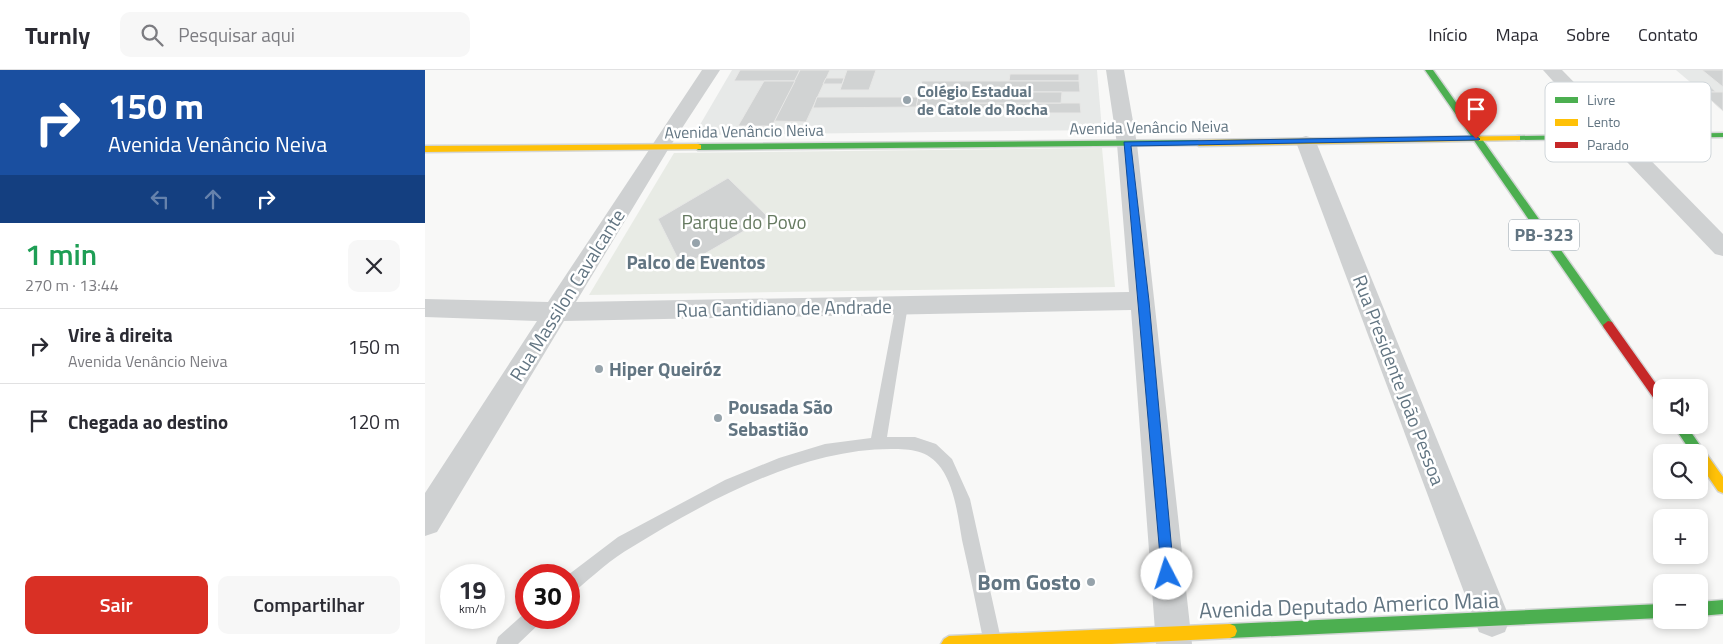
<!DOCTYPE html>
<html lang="pt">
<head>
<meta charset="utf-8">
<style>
	:root { --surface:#fff; --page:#f7f7f7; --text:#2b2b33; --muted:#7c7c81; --line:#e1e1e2; --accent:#d93025 }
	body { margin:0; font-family:"Titillium Web",sans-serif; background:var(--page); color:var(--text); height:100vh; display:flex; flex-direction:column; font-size:19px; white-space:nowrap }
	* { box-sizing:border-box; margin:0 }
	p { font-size:16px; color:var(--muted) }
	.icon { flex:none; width:28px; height:28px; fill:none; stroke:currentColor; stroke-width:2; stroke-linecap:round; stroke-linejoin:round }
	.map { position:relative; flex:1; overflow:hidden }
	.details { display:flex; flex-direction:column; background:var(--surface); width:425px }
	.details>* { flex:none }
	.hud { background:#1a4fa0; color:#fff; overflow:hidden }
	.buttons { position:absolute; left:1228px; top:309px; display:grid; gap:10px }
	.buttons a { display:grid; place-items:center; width:55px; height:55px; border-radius:10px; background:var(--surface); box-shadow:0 2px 8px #0003; font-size:25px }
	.speed { position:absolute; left:15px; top:494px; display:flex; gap:10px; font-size:25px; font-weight:700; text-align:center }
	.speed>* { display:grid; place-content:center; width:65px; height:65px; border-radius:50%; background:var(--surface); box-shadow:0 2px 8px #0003; line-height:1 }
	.speed small { font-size:12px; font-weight:400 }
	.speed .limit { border:8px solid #d22; background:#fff; color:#111 }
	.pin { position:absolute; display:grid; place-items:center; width:42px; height:42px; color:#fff; margin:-51px -21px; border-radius:50% 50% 50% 0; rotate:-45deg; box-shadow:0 0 5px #0007 }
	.pin .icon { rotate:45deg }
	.me { position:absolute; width:55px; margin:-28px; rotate:355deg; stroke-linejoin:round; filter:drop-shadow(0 0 4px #0008) }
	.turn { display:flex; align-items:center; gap:18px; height:105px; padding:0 25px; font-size:22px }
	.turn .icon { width:65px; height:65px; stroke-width:2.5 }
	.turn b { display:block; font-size:35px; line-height:42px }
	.lanes { display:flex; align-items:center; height:48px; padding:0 25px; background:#0003; justify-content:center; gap:25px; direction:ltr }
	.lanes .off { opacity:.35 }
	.round { display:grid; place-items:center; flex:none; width:52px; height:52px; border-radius:10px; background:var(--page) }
	.head { display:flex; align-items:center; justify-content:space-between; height:85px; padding:0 25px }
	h1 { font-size:30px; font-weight:600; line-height:38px; color:#1e9e55 }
	.primary-button { display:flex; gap:10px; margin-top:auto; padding:10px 25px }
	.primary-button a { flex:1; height:58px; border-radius:10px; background:var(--accent); color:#fff; font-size:20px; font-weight:600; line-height:58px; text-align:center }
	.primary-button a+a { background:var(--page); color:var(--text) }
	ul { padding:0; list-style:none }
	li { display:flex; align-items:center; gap:15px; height:75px; padding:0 25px; border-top:1px solid var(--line) }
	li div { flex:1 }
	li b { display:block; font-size:19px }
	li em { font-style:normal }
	header { display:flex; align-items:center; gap:30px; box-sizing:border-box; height:70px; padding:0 25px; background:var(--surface); border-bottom:1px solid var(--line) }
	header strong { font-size:24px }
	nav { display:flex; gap:28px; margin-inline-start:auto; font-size:18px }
	.search { width:350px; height:45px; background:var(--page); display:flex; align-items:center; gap:12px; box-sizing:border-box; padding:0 18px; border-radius:10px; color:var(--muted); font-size:19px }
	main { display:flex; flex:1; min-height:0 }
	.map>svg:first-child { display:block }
	.built { fill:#e7e9e8 }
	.green { fill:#e8ebe5 }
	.building { fill:#d1d3d3; stroke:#e7e7e6 }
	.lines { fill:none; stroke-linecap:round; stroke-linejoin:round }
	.fast-casing { stroke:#d4d6d6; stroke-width:3 }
	.slow-casing { stroke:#d4d6d6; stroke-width:3 }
	.jam-casing { stroke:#d4d6d6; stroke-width:3 }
	.lane { fill:#cfd1d2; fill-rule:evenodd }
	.street { fill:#cfd1d2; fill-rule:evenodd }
	.fast { fill:#4caf50; fill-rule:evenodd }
	.slow { fill:#ffc107; fill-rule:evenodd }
	.jam { fill:#c62828; fill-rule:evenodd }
	.route { fill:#1a73e8; stroke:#114b97 }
	.poi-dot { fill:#96a3ab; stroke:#fff; stroke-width:2 }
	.labels { text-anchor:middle; stroke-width:5; stroke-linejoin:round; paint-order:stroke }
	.far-poi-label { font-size:16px; font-weight:bold; fill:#627582; stroke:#fff; text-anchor:start }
	.far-street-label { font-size:16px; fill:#627582; stroke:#fff }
	.shield { fill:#fff; stroke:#919ea8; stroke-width:1 }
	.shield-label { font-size:18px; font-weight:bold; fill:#627582 }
	.park-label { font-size:19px; fill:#667a61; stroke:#fff }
	.poi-label { font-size:19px; font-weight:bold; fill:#627582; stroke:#fff; text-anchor:start }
	.street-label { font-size:19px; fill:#627582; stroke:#fff }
	.near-poi-label { font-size:22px; font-weight:bold; fill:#627582; stroke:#fff; text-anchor:end }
	.near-street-label { font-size:22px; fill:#627582; stroke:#fff }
	.key { fill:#fff; stroke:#d0d6da; stroke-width:1 }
	.key-label { font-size:14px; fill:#627582 }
</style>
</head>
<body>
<header>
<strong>Turnly</strong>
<div class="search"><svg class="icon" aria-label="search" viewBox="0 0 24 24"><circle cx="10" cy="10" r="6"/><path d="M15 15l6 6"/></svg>Pesquisar aqui</div>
<nav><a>Início</a><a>Mapa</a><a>Sobre</a><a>Contato</a></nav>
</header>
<main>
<section class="details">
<div class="hud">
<div class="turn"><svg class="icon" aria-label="right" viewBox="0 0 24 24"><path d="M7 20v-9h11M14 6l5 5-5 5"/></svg><div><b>150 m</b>Avenida Venâncio Neiva</div></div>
<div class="lanes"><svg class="icon off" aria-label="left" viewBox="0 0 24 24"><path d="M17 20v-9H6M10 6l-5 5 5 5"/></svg><svg class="icon off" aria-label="ahead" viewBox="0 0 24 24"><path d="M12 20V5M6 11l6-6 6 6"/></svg><svg class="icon" aria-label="right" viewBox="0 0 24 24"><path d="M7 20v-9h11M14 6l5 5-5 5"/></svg></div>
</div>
<div class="head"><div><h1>1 min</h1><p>270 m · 13:44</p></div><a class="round"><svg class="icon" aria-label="close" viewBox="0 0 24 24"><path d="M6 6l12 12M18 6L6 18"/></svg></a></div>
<ul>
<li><svg class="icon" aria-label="right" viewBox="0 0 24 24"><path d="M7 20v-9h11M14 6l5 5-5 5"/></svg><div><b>Vire à direita</b><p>Avenida Venâncio Neiva</p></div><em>150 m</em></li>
<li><svg class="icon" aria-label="arrive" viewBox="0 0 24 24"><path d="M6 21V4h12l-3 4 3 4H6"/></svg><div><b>Chegada ao destino</b></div><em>120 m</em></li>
</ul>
<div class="primary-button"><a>Sair</a><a>Compartilhar</a></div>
</section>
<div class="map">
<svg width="1298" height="574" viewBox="0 0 1298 574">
	<rect width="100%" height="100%" fill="#f8f8f7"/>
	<g class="built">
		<path d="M307,0h365l5,60 -408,5z"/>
		<path d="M1251,0h47v41l-21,-19z"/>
	</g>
	<path class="green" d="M677,78l13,139 -526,8 85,-142z"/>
	<g class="building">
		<path d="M315,0h60l-5,11h-61z"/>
		<path d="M375,0h30l-24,52 -32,-1z"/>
		<path d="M422,0h29l-7,20h-29z"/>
		<path d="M1277,0h21v17z"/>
		<path d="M585,4h69v7h-70z"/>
		<path d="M401,8h18l-2,6h-19z"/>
		<path d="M339,11h31l-23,45h-34z"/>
		<path d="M497,11h157l1,11h-128l-2,11h130l1,10h-167z"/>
		<path d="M1267,13h14l10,9h-14z"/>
		<path d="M527,22h110l-1,11h-111z"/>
		<path d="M1277,22h21v19z"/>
		<path d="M392,27h101l-2,10 -103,1z"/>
		<path d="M303,108l40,39 -86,50 -24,-48z"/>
	</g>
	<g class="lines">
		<g class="fast-casing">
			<g id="fast">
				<path d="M1000,0h8l179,252 1,3 -1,3h-8z"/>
				<path d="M1298,63v4l-206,3 -4,-2 4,-2z"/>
				<path d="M774,70l3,1v4l-504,5 -4,-3 4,-3z"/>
				<path d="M1248,355h13l16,23 2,4 -2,4 -3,1v-5h-8z"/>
				<path d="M1298,530v14l-24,2v-14z"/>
				<path d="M1236,534v14l-431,20 -5,-2 -2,-5 2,-5 5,-2z"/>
			</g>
		</g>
		<g class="slow-casing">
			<g id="slow">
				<path d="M1092,66h3v4l-321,6 -4,-3 4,-3z"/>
				<path d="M273,74l3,1v4l-276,3v-6z"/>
				<path d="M1274,378l4,1 20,28v16l-5,-2 -19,-28v-11h-6l2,-3z"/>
				<path d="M805,554l5,2 2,5 -2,5 -5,2 -119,6h-170l3,-5 5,-3z"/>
			</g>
		</g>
		<g class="jam-casing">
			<path id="jam" d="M1183,251l4,1 49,69v14l-4,-2 -53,-75 -1,-3z"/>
		</g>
		<g class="lane">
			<path d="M477,230l6,5 -21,132h28l21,7 16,15 18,40 32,145h-18c-7,-35 -14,-69 -22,-104 -4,-23 -7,-52 -21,-72 -13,-18 -30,-19 -50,-19 -90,0 -184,52 -259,98 -20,11 -39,29 -57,44l-6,2 -1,-18 50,-38 107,-57 54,-22 46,-14 46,-6 25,-133z"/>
			<path d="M101,542v6h16l-3,6 -21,20h-22l2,-7z"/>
		</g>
		<g class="street">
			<path d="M277,0h18l-51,78 -93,154 553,-10 -12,-148 -11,-74h18l13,74 55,500h-36l-25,-334 -567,11 -127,211 -12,4v-43l112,-172 -112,-4v-18l123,3z"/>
			<path d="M1118,0h19l161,164v22l-8,-2 -109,-114z"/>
			<path d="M881,66l7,2 3,4 194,477 -5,13 -13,5 -13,-5 -5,-13 -178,-477 3,-4z"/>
		</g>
		<use href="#fast" class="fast"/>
		<use href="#slow" class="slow"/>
		<use href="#jam" class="jam"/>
	</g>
	<path class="route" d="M1051,66l4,3 -1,1 -348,6 18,155 25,273 -2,5 -5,2 -5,-2 -38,-437z"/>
	<g class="poi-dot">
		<circle cx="482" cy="30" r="5"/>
		<circle cx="271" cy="173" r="5"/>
		<circle cx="174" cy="299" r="5"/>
		<circle cx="293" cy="348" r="5"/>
		<circle cx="666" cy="512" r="5"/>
	</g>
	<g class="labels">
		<g class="far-poi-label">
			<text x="492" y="27">Colégio Estadual<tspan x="492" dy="18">de Catole do Rocha</tspan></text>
		</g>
		<g class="far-street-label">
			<text transform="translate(724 57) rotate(-1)" y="6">Avenida Venâncio Neiva</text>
			<text transform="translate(319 61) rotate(-1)" y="6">Avenida Venâncio Neiva</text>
		</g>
		<rect class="shield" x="1084" y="149.5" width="70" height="31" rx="4"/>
		<g class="shield-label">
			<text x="1119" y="171">PB-323</text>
		</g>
		<g class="park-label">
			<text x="319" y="159">Parque do Povo</text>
		</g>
		<g class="poi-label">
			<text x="271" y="199" text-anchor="middle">Palco de Eventos</text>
			<text x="184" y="306">Hiper Queiróz</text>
			<text x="303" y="344">Pousada São<tspan x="303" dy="22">Sebastião</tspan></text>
		</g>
		<g class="street-label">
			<text transform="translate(142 225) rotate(-58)" y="7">Rua Massilon Cavalcante</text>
			<text transform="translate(359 238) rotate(-1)" y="7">Rua Cantidiano de Andrade</text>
			<text transform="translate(974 310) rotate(69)" y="7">Rua Presidente João Pessoa</text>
		</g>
		<g class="near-poi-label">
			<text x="656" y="520">Bom Gosto</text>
		</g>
		<g class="near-street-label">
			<text transform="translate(924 535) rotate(-2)" y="8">Avenida Deputado Americo Maia</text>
		</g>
	</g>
	<rect x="1120" y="12" width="166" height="80" rx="8" class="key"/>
	<rect x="1130" y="27" width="23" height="6" fill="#4caf50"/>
	<rect x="1130" y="49" width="23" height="7" fill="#ffc107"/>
	<rect x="1130" y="72" width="23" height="6" fill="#c62828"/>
	<g class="key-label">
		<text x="1162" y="35">Livre</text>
		<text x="1162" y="57">Lento</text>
		<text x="1162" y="80">Parado</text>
	</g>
</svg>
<div class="buttons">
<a><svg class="icon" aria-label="sound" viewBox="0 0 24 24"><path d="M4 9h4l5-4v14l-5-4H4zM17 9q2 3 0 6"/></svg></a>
<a><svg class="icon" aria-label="search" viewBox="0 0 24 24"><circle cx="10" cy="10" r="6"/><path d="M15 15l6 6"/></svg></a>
<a>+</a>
<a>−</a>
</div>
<div class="speed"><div>19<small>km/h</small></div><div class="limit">30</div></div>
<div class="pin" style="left:1051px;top:69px;background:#d93025"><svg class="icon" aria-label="arrive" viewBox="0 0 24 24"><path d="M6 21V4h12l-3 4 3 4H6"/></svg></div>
<svg class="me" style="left:742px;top:504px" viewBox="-20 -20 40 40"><circle r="19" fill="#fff"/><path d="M0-13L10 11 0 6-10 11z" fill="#1a73e8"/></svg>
</div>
</main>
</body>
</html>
